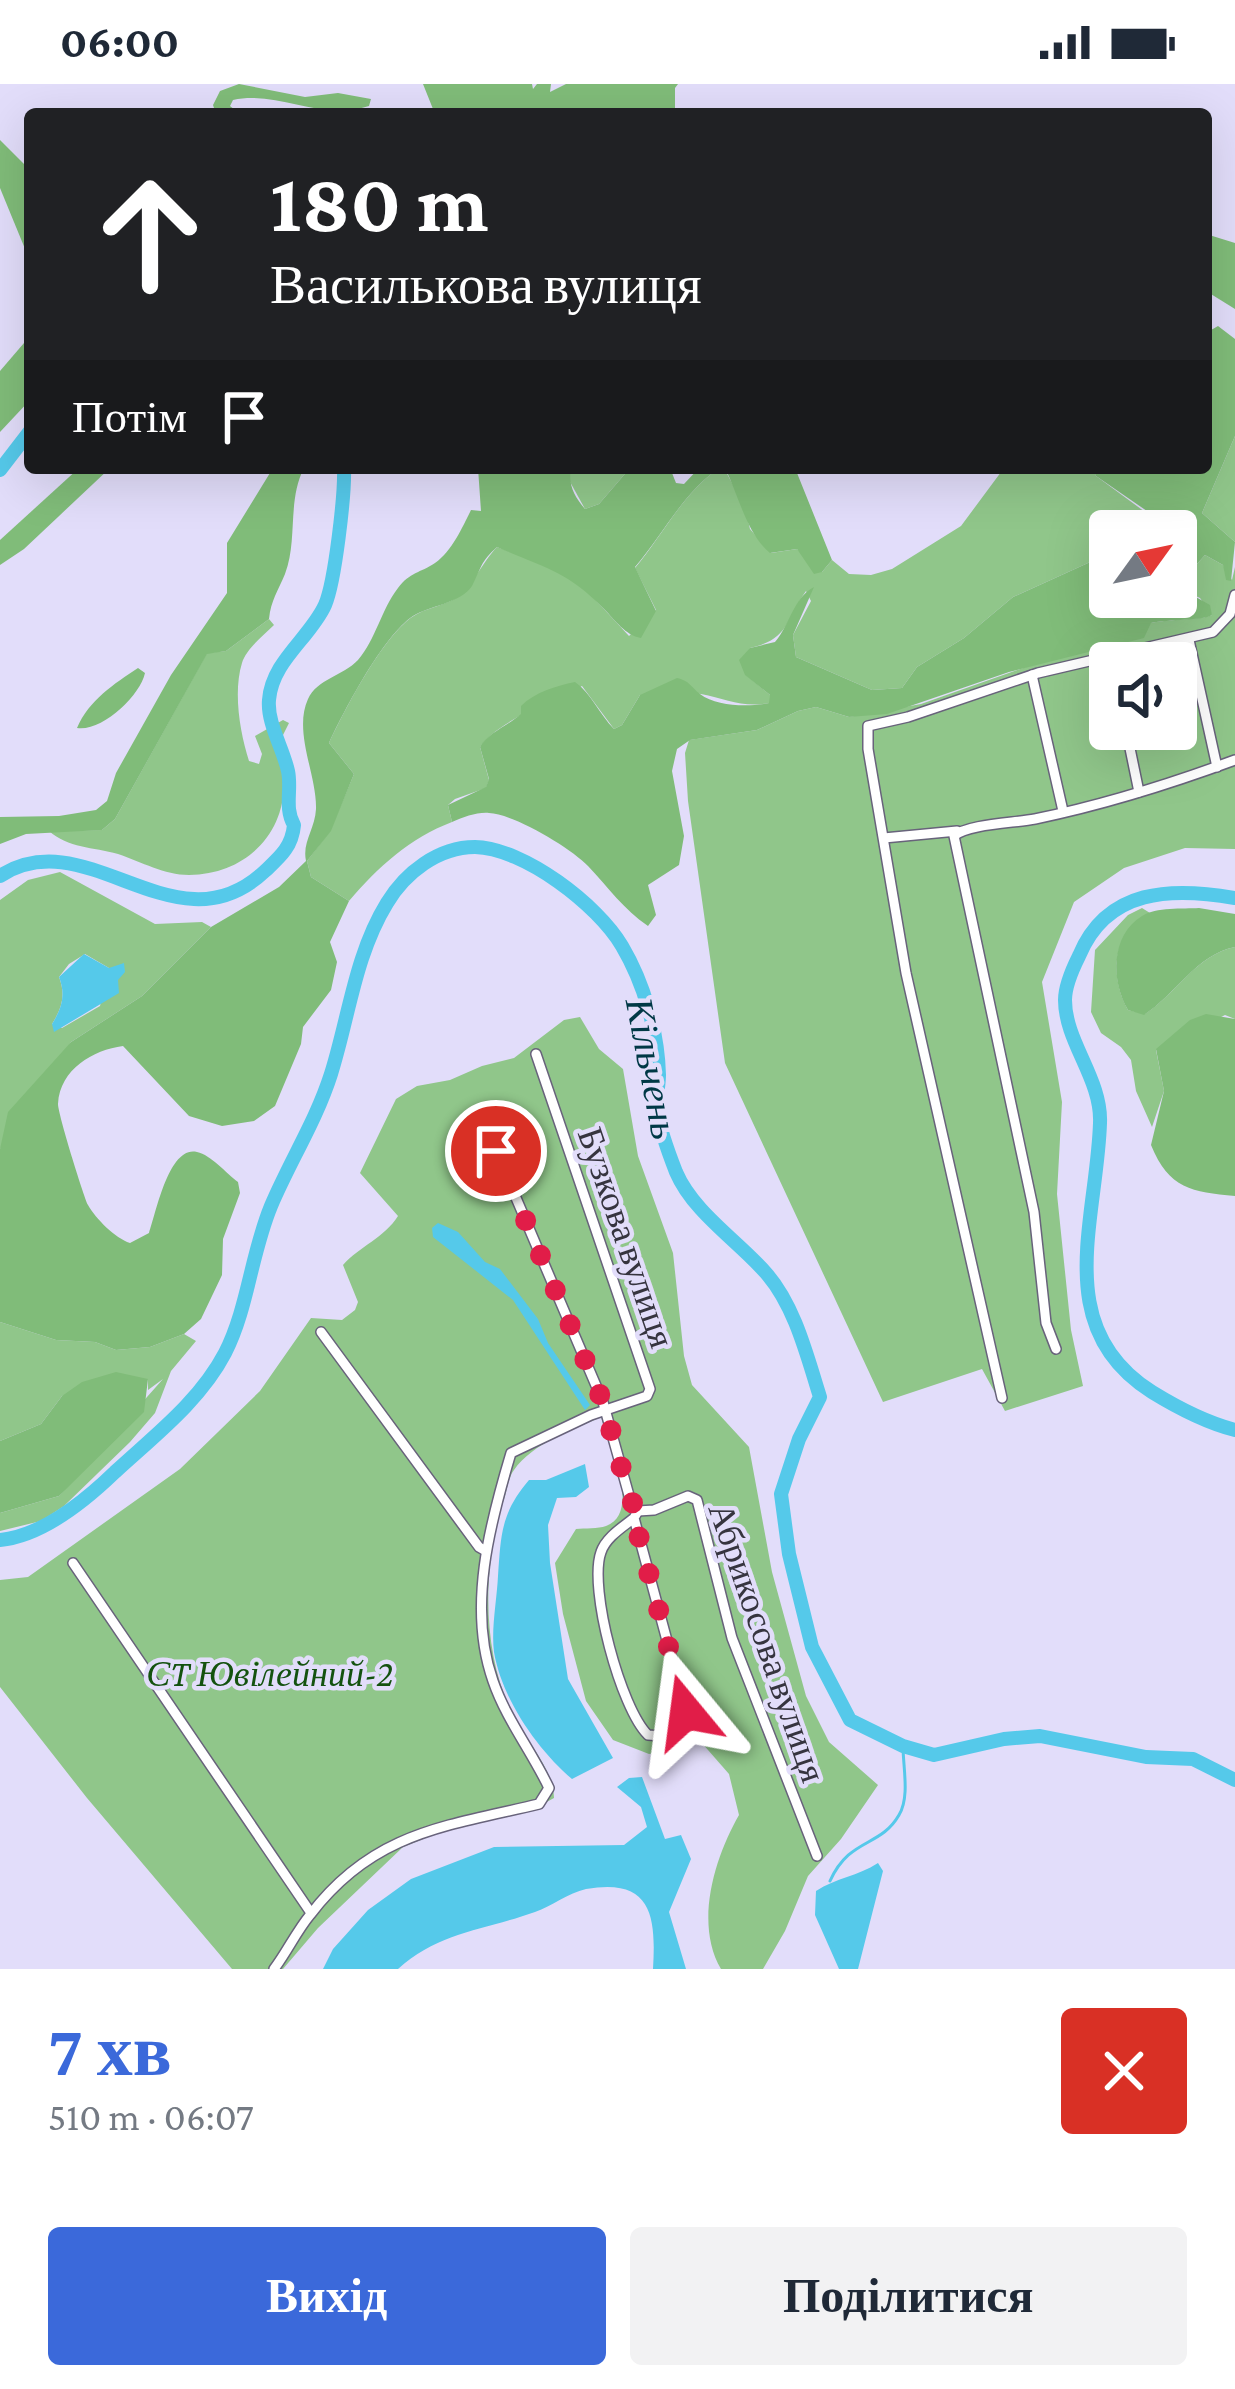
<!DOCTYPE html>
<html lang="uk">
<head>
<meta charset="utf-8">
<style>
	:root { --surface:#fff; --page:#f2f2f3; --text:#1f2937; --muted:#747a83; --accent:#3b69da }
	body { margin:0; font-family:"Crimson Pro",serif; background:var(--page); color:var(--text); height:100vh; display:flex; flex-direction:column; font-size:45px; white-space:nowrap }
	* { box-sizing:border-box; margin:0 }
	p { font-size:39px; color:var(--muted) }
	.icon { flex:none; width:66px; height:66px; fill:none; stroke:currentColor; stroke-width:2; stroke-linecap:round; stroke-linejoin:round }
	.map { position:relative; height:1885px; overflow:hidden }
	.side { display:flex; flex-direction:column; background:var(--surface); flex:1 }
	.side>* { flex:none }
	.top-card { position:absolute; left:24px; top:24px; width:1188px; height:366px; border-radius:12px; box-shadow:0 12px 48px #0002; background:#202124; color:#fff; overflow:hidden }
	.needle { width:78px; rotate:57deg }
	.buttons { position:absolute; left:1089px; top:426px; display:grid; gap:24px }
	.buttons a { display:grid; place-items:center; width:108px; height:108px; border-radius:12px; background:var(--surface); box-shadow:0 12px 48px #0002; font-size:60px }
	.pin { position:absolute; display:grid; place-items:center; width:102px; height:102px; color:#fff; margin:-51px; border:6px solid #fff; border-radius:50%; box-shadow:0 3px 12px #0007 }
	.me { position:absolute; width:132px; margin:-66px; rotate:344deg; stroke-linejoin:round; filter:drop-shadow(0 0 9px #0008) }
	.turn { display:flex; align-items:center; gap:42px; height:252px; padding:0 48px; font-size:54px }
	.turn .icon { width:156px; height:156px; stroke-width:2.5 }
	.turn b { display:block; font-size:84px; line-height:102px }
	.then { display:flex; align-items:center; height:114px; padding:0 48px; background:#0003; gap:24px; font-size:45px }
	.round { display:grid; place-items:center; flex:none; width:126px; height:126px; border-radius:12px; background:var(--page) }
	.summary { display:flex; align-items:center; justify-content:space-between; height:204px; padding:0 48px }
	h1 { font-size:72px; font-weight:700; line-height:90px; color:var(--accent) }
	.cta { display:flex; gap:24px; margin-top:auto; padding:24px 48px }
	.cta a { flex:1; height:138px; border-radius:12px; background:var(--accent); color:#fff; font-size:48px; font-weight:700; line-height:138px; text-align:center }
	.cta a+a { background:var(--page); color:var(--text) }
	.status { display:flex; justify-content:space-between; align-items:center; height:84px; padding:0 60px; background:var(--surface); direction:ltr }
	.status svg { height:33px; fill:currentColor }
	.map>svg:first-child { display:block }
	.green { fill:#90c68a; fill-rule:evenodd }
	.forest { fill:#80bc79 }
	.water { fill:#55c9ea }
	.lines { fill:none; stroke-linecap:round; stroke-linejoin:round }
	.stream { stroke:#55c9ea; stroke-width:3 }
	.river { stroke:#55c9ea; stroke-width:14 }
	.minor-casing { stroke:#68637b; stroke-width:12 }
	.minor { stroke:#fff; stroke-width:9 }
	.route { stroke:#e11d48; stroke-width:21; stroke-dasharray:0 37.8 }
	.labels { text-anchor:middle; stroke-width:9; stroke-linejoin:round; paint-order:stroke }
	.street-label { font-size:36px; fill:#36343f; stroke:#e2ddfa }
	.park-label { font-size:36px; font-style:italic; fill:#14520f; stroke:#e2ddfa }
	.water-label { font-size:39px; font-style:italic; fill:#003846; stroke:#e2ddfa }
</style>
</head>
<body>
<div class="status"><b>06:00</b><svg viewBox="0 0 49 12"><path d="M0 12V9h3v3zM5 12V6h3v6zM10 12V3h3v9zM15 12V0h3v12zM26 1h20v11H26zM47 4h2v5h-2z"/></svg></div>
<div class="map">
<svg width="1235" height="1885" viewBox="0 0 1235 1885">
	<rect width="100%" height="100%" fill="#e2ddfa"/>
	<g class="green">
		<path d="M1235,352v106l-33,-29z"/>
		<path d="M571,384h59l-31,36 -14,5 -16,-29z"/>
		<path d="M1004,384h88l4,8 75,55h-61v22l-97,44 -49,41 -47,29 -15,21 -30,2 -76,-33 -3,-22 18,-34 -5,-10c-21,29 -16,48 -56,57l-4,27 24,20v8c-27,5 -44,-4 -69,-9 -19,-3 -42,1 -61,1l-18,30 -8,4 -32,-43c-27,13 -87,37 -102,61l9,33 -3,8 -31,11 -7,6 4,17c-42,16 -74,45 -103,79l-38,-24 -4,-16 23,-30 24,-57 -25,-31c16,-34 53,-105 83,-126 13,-9 31,-11 44,-19 14,-8 27,-37 41,-51l59,22 33,24 40,43 27,-26 -21,-42c27,-32 48,-75 83,-99l7,1 20,37 5,22 21,24 26,-4 25,23 10,-12 17,14 22,1 21,-6 69,-43z"/>
		<path d="M1205,471l18,10 9,15 3,-13v282l-50,-1 -61,20 -50,34 -32,80 20,120 -5,92 14,136 12,56 -78,25 -23,-42 -99,33 -158,-339 -37,-262 -3,-48 4,-13 68,-10 41,-19 18,-4 33,10 72,-13 230,-81c17,-4 52,-3 61,-8l-12,-17 -15,-7 4,-18zM1110,579h66v66h-66z"/>
		<path d="M269,535l5,6c-10,10 -28,24 -32,38 -9,29 -2,70 7,98l10,3 3,-10 -7,-18 28,-16 6,3 -12,24c24,65 -17,127 -88,128 -25,0 -47,-13 -71,-21 -25,-7 -50,-6 -69,-23l53,-1 13,-11 92,-166 19,-2z"/>
		<path d="M60,788l95,52 47,-2 9,5 -69,69 -71,46 -71,107v-249l28,-20zM85,870l24,14 -9,38 -38,22 -10,-4c10,-16 14,-29 7,-47l10,-13z"/>
		<path d="M1142,824l8,5c-38,19 -41,63 -22,97l17,4c31,-20 51,-59 90,-67v72l-10,-4 -69,35 8,41 -12,36 -16,-36 -5,-31 -10,-13 -20,-14 -10,-21 4,-62 33,-35z"/>
		<path d="M580,933l19,32 24,20 15,87 35,97 11,103 8,29 57,62 23,125 34,124 23,46 49,43 -37,54 -33,37 -23,55 -22,38h-42c-27,-46 -6,-112 18,-154l-10,-41 -28,-32 -52,12 -36,-14 -27,-39 -23,-87 -8,-51 21,-34c9,-1 22,0 30,-3 36,-13 3,-83 -5,-109 -29,13 -68,26 -87,53 -5,6 -7,19 -9,26 -23,68 -24,155 8,219 13,27 40,52 41,83l-13,7 -83,20 -55,22 -85,81 -35,41h-51l-145,-171 -87,-111v-107l28,-3 152,-108 80,-78 51,-73 31,2 13,-10 3,-8 -15,-37c17,-19 41,-27 55,-49l-38,-43 36,-74 21,-13 33,-6 32,-14 32,-8 50,-38z"/>
		<path d="M0,1238l56,18 39,2 21,8 34,-3 34,-13 12,7 -25,30 -16,42 -25,29 -66,64 -23,15 -41,10v-18l59,-17 104,-117 -15,11v-11l-86,17 -21,28 -41,17z"/>
	</g>
	<g class="forest">
		<path d="M239,0l66,13 33,-4 33,6 -2,7c-48,16 -91,-16 -136,-6l-3,6 10,8h-24l-3,-9 7,-14z"/>
		<path d="M423,0h109l1,5 4,-5h14l-1,8 16,-8h112l-3,4v26h-240z"/>
		<path d="M0,56l30,30v91l-30,-73z"/>
		<path d="M1206,150l29,9v66l-29,-18z"/>
		<path d="M1218,242l17,13v97l-33,77 33,29 -4,39 -5,-1 -3,-15 -18,-10 -16,18 -4,18 25,14 2,10c-9,6 -43,4 -61,8l-7,15 -135,34 -122,42 -38,3 -33,-10 -18,4 -41,19 -67,10 -13,9 -5,22 12,65 -5,29 -31,20 8,30 -8,11c-25,-17 -39,-38 -60,-60 -17,-18 -74,-52 -99,-53 -12,-1 -25,4 -37,9l-4,-17 38,-18 3,-8 -9,-32c7,-14 29,-22 41,-33v-8c14,-14 35,-20 54,-24 16,11 25,33 39,47l8,-4 18,-30 37,-17c13,3 13,8 23,16 17,13 50,13 69,9l1,-8 -25,-20 -6,-15 11,-12 25,-6c15,-17 18,-44 39,-55l-21,48 3,22 76,33 30,-2 15,-21 47,-29 49,-41 97,-44v44h66v-49l5,-1 -5,-16 -80,-55 -4,-8h114v-135z"/>
		<path d="M30,252v64l-30,32v-61z"/>
		<path d="M79,384h31l-86,81 -24,16v-25z"/>
		<path d="M273,384h31c-17,33 -6,72 -19,106 -7,17 -14,26 -16,45l-43,32 -19,3 -92,165 -13,11 -76,4 -26,10v-27l59,-1 37,-6 11,-9 9,-28 55,-98 56,-82v-50z"/>
		<path d="M478,384h93c-3,17 3,28 14,41l14,-5 31,-36h40l6,15 8,1 15,-16h96l37,92 -10,12 -8,2 -17,-25 -27,4c-23,-19 -31,-56 -44,-83l-8,-1c-35,24 -56,67 -83,98l21,44 -15,27c-16,-3 -25,-17 -37,-29 -38,-39 -60,-41 -107,-62 -17,15 -16,22 -25,39 -11,17 -43,20 -59,30 -30,20 -68,93 -84,127l25,31 -23,57 -24,30 4,16 38,24 -19,41 7,20 -6,28 -28,37 -2,17 -26,62 -21,15 -32,5 -33,-10 -66,-70c-30,4 -63,23 -65,58 0,10 25,90 30,101 8,14 27,33 42,38l19,-10c7,-20 20,-88 48,-81 14,3 29,21 41,30l2,11 -17,46 -1,36 -21,44 -17,15 -34,13 -34,3 -21,-8 -39,-2 -56,-18v-173l8,-37 63,-70 71,-46 69,-69 68,-40 27,-26c-4,-19 9,-32 10,-52 1,-34 -23,-77 -8,-110 9,-20 35,-23 50,-39 18,-21 23,-50 40,-72 12,-16 22,-15 37,-25 17,-12 27,-35 36,-53l10,1z"/>
		<path d="M138,584l7,5c-5,23 -43,59 -68,55 12,-28 37,-44 61,-60z"/>
		<path d="M1199,824l36,6v33c-39,8 -59,47 -91,68l-16,-5c-17,-29 -18,-74 14,-94 14,-9 41,-7 57,-8z"/>
		<path d="M1206,930l29,5v177c-43,-4 -66,-7 -84,-51l13,-54 -8,-42 34,-29z"/>
		<path d="M116,1288l32,7 -4,33 -85,84 -59,17v-72l41,-17 21,-28 20,-14z"/>
	</g>
	<g class="water">
		<path d="M84,870l25,14 15,-5 1,9 -7,8 1,13 -65,39 -2,-8c10,-16 14,-29 7,-47z"/>
		<path d="M438,1139l20,9 27,30 15,7 38,50 10,24 42,62 -5,5 -72,-110 -80,-63 -1,-9z"/>
		<path d="M585,1380l4,23 -13,10 -19,1 -9,27 2,38 18,116 45,79 -41,21c-35,-30 -70,-80 -78,-127 -3,-23 3,-53 4,-76 3,-42 3,-63 31,-96h17z"/>
		<path d="M642,1693l23,62 16,-4 10,24 -22,53 17,57h-33c3,-51 0,-92 -67,-80 -18,4 -34,17 -51,23 -50,18 -96,20 -137,57h-75l10,-20 35,-39 43,-31 83,-32 130,-2 23,-18 -6,-20 -24,-20 12,-9z"/>
		<path d="M878,1779l5,8 -25,98h-19l-24,-54 1,-24c20,-13 42,-15 62,-28z"/>
	</g>
	<g class="lines">
		<path class="stream" d="M830,1797c20,-44 50,-33 69,-66 11,-18 4,-48 4,-69"/>
		<g class="river">
			<path d="M0,386l30,-39"/>
			<path d="M0,792c88,-57 176,79 265,-5 15,-14 27,-24 29,-46 -10,-17 -2,-36 -6,-54 -5,-23 -21,-48 -19,-71 3,-39 41,-62 56,-95 10,-23 20,-111 19,-137"/>
			<path d="M1235,814c-63,-11 -128,-10 -156,58 -6,12 -14,30 -14,44 0,42 37,79 35,123 -3,97 -50,205 52,269 26,16 52,30 83,38"/>
			<path d="M0,1456c42,-4 85,-39 115,-68 39,-36 85,-71 110,-119 23,-45 26,-99 46,-147 19,-45 45,-85 60,-132 18,-57 24,-119 56,-171 18,-30 51,-56 88,-56 49,1 123,58 147,99 22,37 36,86 37,129 0,12 -4,25 -2,36 3,19 12,43 19,61 17,40 62,69 90,101 29,33 41,83 54,124l-21,42 -18,55 8,60 23,93 38,73 53,26 31,9 70,-16 36,-3 106,21 47,2 42,21"/>
		</g>
		<g class="minor-casing">
			<g id="minor">
				<path d="M1189,556l28,127"/>
				<path d="M1032,591l31,136"/>
				<path d="M1126,645l13,63"/>
				<path d="M884,754l73,-7"/>
				<path d="M479,1027l124,291 27,97 8,12"/>
				<path d="M321,1248l158,215 7,4"/>
				<path d="M1056,1265l-10,-26 -12,-111 -80,-376c13,-12 61,-13 81,-17 68,-14 135,-35 200,-59"/>
				<path d="M1002,1314l-96,-425 -38,-224v-23l40,-9 130,-44 175,-41 17,-18 5,-19"/>
				<path d="M638,1427l16,-1 34,-14 9,4 35,138 85,218"/>
				<path d="M634,1434c-11,9 -28,19 -33,34 -13,36 20,157 47,183l14,1 20,-11 4,-14 -52,-193 4,-7"/>
				<path d="M73,1479l238,350"/>
				<path d="M274,1885c13,-17 22,-37 36,-54 63,-83 136,-89 229,-111l10,-16c-17,-36 -43,-69 -56,-107 -26,-73 -3,-158 18,-228l80,-38 56,-19 3,-7 -114,-335"/>
			</g>
		</g>
		<use href="#minor" class="minor"/>
	</g>
	<g class="lines">
		<path class="route" d="M496,1067l107,251 27,97 8,12 -4,7 52,194"/>
	</g>
	<g class="labels">
		<g class="street-label">
			<text transform="translate(627 1153) rotate(71)" y="13">Бузкова вулиця</text>
			<text transform="translate(768 1558) rotate(71)" y="13">Абрикосова вулиця</text>
		</g>
		<g class="park-label">
			<text x="270" y="1602">СT Ювілейний-2</text>
		</g>
		<g class="water-label">
			<text transform="translate(653 984) rotate(79)" y="14">Кільчень</text>
		</g>
	</g>
</svg>
<div class="buttons">
<a><svg class="needle" viewBox="-14 -14 28 28"><path d="M0-13l5 13h-10z" fill="#e53935"/><path d="M0 13l5-13h-10z" fill="#747a83"/></svg></a>
<a><svg class="icon" aria-label="sound" viewBox="0 0 24 24"><path d="M4 9h4l5-4v14l-5-4H4zM17 9q2 3 0 6"/></svg></a>
</div>
<div class="pin" style="left:496px;top:1067px;background:#d93025"><svg class="icon" aria-label="arrive" viewBox="0 0 24 24"><path d="M6 21V4h12l-3 4 3 4H6"/></svg></div>
<svg class="me" style="left:686px;top:1628px" viewBox="-20 -20 40 40"><path d="M0-17L14 15 0 8-14 15z" fill="#e11d48" stroke="#fff" stroke-width="4"/></svg>
<div class="top-card">
<div class="turn"><svg class="icon" aria-label="ahead" viewBox="0 0 24 24"><path d="M12 20V5M6 11l6-6 6 6"/></svg><div><b>180 m</b>Василькова вулиця</div></div>
<div class="then">Потім<svg class="icon" aria-label="arrive" viewBox="0 0 24 24"><path d="M6 21V4h12l-3 4 3 4H6"/></svg></div>
</div>
</div>
<section class="side">
<div class="summary"><div><h1>7 хв</h1><p>510 m · 06:07</p></div><a class="round" style="background:#d93025;color:#fff"><svg class="icon" aria-label="close" viewBox="0 0 24 24"><path d="M6 6l12 12M18 6L6 18"/></svg></a></div>
<div class="cta"><a>Вихід</a><a>Поділитися</a></div>
</section>
</body>
</html>
